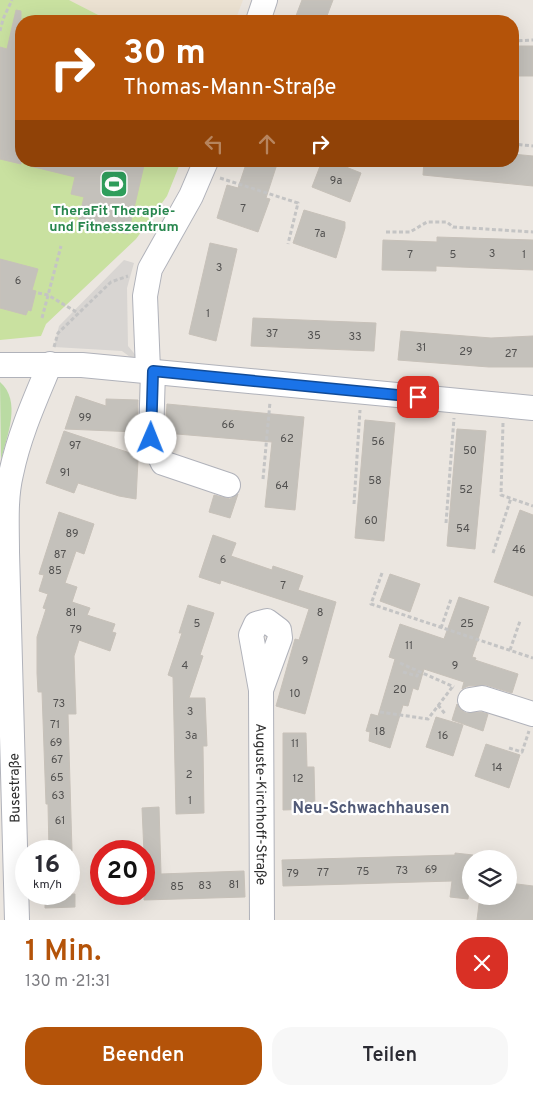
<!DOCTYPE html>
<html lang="de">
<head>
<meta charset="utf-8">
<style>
	:root { --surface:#fff; --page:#f7f7f7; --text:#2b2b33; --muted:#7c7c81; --accent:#b45309 }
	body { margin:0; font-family:Overpass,sans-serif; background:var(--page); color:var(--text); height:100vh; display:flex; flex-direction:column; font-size:19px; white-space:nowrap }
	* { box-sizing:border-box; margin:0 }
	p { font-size:16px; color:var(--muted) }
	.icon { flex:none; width:28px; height:28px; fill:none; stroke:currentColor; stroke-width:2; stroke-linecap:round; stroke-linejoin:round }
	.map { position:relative; height:920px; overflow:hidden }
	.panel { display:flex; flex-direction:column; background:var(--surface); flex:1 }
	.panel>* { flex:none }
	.banner { position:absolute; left:15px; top:15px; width:504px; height:152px; border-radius:20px; box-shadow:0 5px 20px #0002; background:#b45309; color:#fff; overflow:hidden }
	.buttons { position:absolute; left:462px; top:850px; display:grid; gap:10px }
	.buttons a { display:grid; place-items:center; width:55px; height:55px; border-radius:50%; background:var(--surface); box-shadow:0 5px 20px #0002; font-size:25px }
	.speed { position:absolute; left:15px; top:840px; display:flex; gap:10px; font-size:25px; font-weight:700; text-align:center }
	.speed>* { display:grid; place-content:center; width:65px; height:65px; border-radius:50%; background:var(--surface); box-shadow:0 5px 20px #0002; line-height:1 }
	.speed small { font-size:12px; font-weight:400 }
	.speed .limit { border:8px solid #d22; background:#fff; color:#111 }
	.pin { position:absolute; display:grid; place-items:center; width:42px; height:42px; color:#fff; margin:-21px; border-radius:10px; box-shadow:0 2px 8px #0006 }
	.me { position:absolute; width:55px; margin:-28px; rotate:1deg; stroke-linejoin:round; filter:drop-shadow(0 0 4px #0008) }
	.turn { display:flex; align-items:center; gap:18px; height:105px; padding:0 25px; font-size:22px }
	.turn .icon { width:65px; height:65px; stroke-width:2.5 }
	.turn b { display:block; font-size:35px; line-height:42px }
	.lanes { display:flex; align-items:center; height:48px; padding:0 25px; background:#0003; justify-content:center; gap:25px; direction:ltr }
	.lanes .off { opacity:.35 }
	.round { display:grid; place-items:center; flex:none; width:52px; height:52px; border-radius:20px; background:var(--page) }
	.overview { display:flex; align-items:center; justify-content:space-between; height:85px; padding:0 25px }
	h1 { font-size:30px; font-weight:600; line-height:38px; color:var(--accent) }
	.primary-button { display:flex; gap:10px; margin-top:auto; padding:10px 25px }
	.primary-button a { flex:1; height:58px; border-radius:20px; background:var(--accent); color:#fff; font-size:20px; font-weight:600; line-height:58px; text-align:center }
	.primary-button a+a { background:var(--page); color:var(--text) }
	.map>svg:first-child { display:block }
	.education { fill:#ebe1d1 }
	.green { fill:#badba3 }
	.pitch { fill:#c9e1a0 }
	.plaza { fill:#d8d5d2 }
	.building { fill:#c4c1bb; stroke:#c7c1b9 }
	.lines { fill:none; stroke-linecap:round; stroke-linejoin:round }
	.minor-casing { stroke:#b0b2ba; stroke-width:26 }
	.path { stroke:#c4c4c4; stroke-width:3; stroke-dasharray:4 2.5; stroke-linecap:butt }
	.minor { stroke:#fff; stroke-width:24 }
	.route-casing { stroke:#114b97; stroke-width:12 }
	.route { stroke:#1a73e8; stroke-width:9 }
	.labels { text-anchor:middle; stroke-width:4.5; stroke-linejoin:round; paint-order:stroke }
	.number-label { font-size:11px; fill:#525150 }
	.leisure-label { font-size:14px; font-weight:bold; fill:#27864d; stroke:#fff }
	.street-label { font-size:14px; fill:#2c2c2c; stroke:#fff }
	.quarter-label { font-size:16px; font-weight:bold; fill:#515a77; stroke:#fff }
</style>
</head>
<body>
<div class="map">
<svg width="533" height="920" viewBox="0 0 533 920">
	<rect width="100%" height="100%" fill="#ebe6e0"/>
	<path class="education" d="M69,0h174l-8,21h-125z"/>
	<path class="green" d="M0,382c22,19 7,54 1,78z"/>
	<path class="pitch" d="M0,0h69l41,21h-89v140h160l-14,35 -31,43 -90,85 -5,12 -41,4z"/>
	<path class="plaza" d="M124,260l10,3 -7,25 1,58 20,24 -26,-19 -68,-4 5,-21z"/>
	<g class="building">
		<path d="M302,0h31l-8,21h-31z"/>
		<path d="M16,10l5,1v153l-21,-5v-112l7,2z"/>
		<rect x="512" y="46" width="21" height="30"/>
		<path d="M512,154l21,2v30l-110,-11 1,-14h88z"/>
		<path d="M31,161h114l-17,73 -50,-12 6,-25 -13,-3 4,-17 -45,-11z"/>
		<path d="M247,161h31l-12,37 4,1 -12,33 -41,-14 10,-33 11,3z"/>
		<path d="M322,161h9l30,12 -11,29 -38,-15z"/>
		<path d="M304,210l41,12v6l-9,30 -43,-15z"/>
		<path d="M437,237l96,3v30l-97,-4v5l-54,-1 1,-30 54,2z"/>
		<path d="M210,243l27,6 -21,92 -27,-7z"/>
		<path d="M0,259l38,10 -6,21 4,1 -5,20 -3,-1 -2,5 -26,-7z"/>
		<path d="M253,318l123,5 -2,28 -123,-5z"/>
		<path d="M401,331l90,7 42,-2v31h-44l-91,-7z"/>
		<path d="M76,396l30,10v-7l32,1 -1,32 -72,-3z"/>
		<path d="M167,404l137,13 -9,93 -30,-3 7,-65 -107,-9z"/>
		<path d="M365,420l30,3 -11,118 -29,-3z"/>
		<path d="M457,429l29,2 -11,118 -28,-3z"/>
		<path d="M64,431l69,23 -1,4 6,2 -2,39 -17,-3 -41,-13 -4,10 -28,-10z"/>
		<path d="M238,494l-8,24 -21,-6 5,-17 16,4z"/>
		<path d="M520,510l13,5v81l-39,-14z"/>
		<path d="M59,512l35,12 -10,30 -8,-3 -11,32 12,4 -5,15 18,6 -3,7 28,9 -3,8 4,1 -6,18 -31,-11 -5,16 2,58h-8l4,137h-23l-1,-47h-2l-4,-112h-4l-1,-19v-36l9,-28 -3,-1 5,-14 -9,-3 5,-16 -5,-1z"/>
		<path d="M213,535l23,8 -5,13 41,14 1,-4 30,10 -5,14 38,12 -31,112 -29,-8 19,-67 4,1 10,-31 -88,-29 -1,4 -21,-7z"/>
		<path d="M390,574l30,10 -10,28 -30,-11z"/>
		<path d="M459,597l30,10 -17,50 4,1 -1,2 43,14 -6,19 -26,-8 -18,1 -6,3 2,-7 -40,-13 -6,21 -5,-2 -5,18 -5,-1 -13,43 -21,-7 1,-9 -4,-1 5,-17 7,2 17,-57 -6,-2 11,-33 44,15z"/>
		<path d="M188,605l26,8 -14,42 3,1 -14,42h16l2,48h-4l1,67 -28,1 -3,-137 -5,-2 14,-42h-3z"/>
		<path d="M457,704l3,5 6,4 15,-1 7,2 -5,17 -31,-11z"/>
		<path d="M436,717l27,8 -10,31 -27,-9z"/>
		<path d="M283,733h23l1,34h7l1,42 -32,1z"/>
		<path d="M486,744l34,11 -11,33 -34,-12z"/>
		<path d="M159,807l2,67 83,-3 1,26 -101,3v-25h1l-3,-67z"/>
		<path d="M455,853l18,2 -5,44 -18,-2 2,-16 -169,5 -1,-26 173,-5z"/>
		<path d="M509,883l24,3v34h-56l3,-24h29z"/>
		<path d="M45,894h30v13l-30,1z"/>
	</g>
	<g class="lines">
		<g class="minor-casing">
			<g id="minor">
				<path d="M258,21l7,-21"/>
				<path d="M0,365h82l451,43"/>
				<path d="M148,370l-3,-74 5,-27 41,-73 15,-35"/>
				<path d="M153,371l-2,67 12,25 65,22"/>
				<path id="s1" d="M261,690l19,-52 -1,-8 -12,-9 -11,3 -5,11 10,55 1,230"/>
				<path d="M470,700l12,-2 51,16"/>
				<path d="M17,920l-10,-368c0,-26 -2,-53 4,-78 8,-39 24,-74 39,-110"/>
			</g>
		</g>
		<g class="path">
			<path d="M0,31l3,-12 9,-19"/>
			<path d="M512,41l21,-1"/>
			<path d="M512,144l21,2"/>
			<path d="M220,178l78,25 -10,41"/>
			<path d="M386,232h24l17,-10h20l6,5 80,5"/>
			<path d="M38,293l10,2 30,18"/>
			<path d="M42,318l19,-72"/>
			<path d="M54,347l4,-14 53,-51 17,-6"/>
			<path d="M503,423l-2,72 32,11"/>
			<path d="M263,479l7,-77"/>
			<path d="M354,504l6,-94"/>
			<path d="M446,523l8,-105"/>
			<path d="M493,553l18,-55"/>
			<path d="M382,573l-11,31 162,54"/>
			<path d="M441,628l10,-29"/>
			<path d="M510,650l10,-29"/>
			<path d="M400,663l54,24"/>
			<path d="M403,672l14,4 2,-5"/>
			<path d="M438,705l8,10"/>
			<path d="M380,712l48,7 25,-33"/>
			<path d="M509,748l13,4 7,-21"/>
		</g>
		<use href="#minor" class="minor"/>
	</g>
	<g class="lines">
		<g class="route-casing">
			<path id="route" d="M151,438l2,-67 265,26"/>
		</g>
		<use href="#route" class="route"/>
	</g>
	<defs>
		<g id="stadium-square" transform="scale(1.4375)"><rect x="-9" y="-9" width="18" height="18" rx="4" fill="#2e9e5b" stroke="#fff"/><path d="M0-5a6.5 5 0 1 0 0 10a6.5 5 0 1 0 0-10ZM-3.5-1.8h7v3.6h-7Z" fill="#fff"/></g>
	</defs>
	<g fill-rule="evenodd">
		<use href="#stadium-square" x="114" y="184"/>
	</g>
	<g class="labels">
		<g class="number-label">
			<text x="336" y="184">9a</text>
			<text x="243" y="212">7</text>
			<text x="320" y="237">7a</text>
			<text x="492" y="257">3</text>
			<text x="410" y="258">7</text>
			<text x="453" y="258">5</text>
			<text x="524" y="258">1</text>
			<text x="219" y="271">3</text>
			<text x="18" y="284">6</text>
			<text x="208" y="317">1</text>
			<text x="272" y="337">37</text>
			<text x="314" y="339">35</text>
			<text x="355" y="340">33</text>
			<text x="421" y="351">31</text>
			<text x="466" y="355">29</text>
			<text x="511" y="357">27</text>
			<text x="85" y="421">99</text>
			<text x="228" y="428">66</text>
			<text x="287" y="442">62</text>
			<text x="378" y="445">56</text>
			<text x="75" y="449">97</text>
			<text x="470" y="454">50</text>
			<text x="65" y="476">91</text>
			<text x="375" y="484">58</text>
			<text x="282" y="489">64</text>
			<text x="466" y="493">52</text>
			<text x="371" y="524">60</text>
			<text x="463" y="532">54</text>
			<text x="72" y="537">89</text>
			<text x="519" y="553">46</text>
			<text x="60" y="558">87</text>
			<text x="223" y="563">6</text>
			<text x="55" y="574">85</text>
			<text x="283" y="589">7</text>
			<text x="71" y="616">81</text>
			<text x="320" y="616">8</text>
			<text x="197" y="627">5</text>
			<text x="467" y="627">25</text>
			<text x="76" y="633">79</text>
			<text x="409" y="649">11</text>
			<text x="305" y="664">9</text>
			<text x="185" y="669">4</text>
			<text x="455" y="669">9</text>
			<text x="400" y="693">20</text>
			<text x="295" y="697">10</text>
			<text x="59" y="707">73</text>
			<text x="190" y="715">3</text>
			<text x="55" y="728">71</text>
			<text x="380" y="735">18</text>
			<text x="191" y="739">3a</text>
			<text x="443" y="739">16</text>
			<text x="56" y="746">69</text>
			<text x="295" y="747">11</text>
			<text x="57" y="763">67</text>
			<text x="497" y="771">14</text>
			<text x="189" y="778">2</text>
			<text x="57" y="781">65</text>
			<text x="298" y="782">12</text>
			<text x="58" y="799">63</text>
			<text x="190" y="804">1</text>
			<text x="60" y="824">61</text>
			<text x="431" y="873">69</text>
			<text x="402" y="874">73</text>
			<text x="363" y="875">75</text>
			<text x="323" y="876">77</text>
			<text x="293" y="877">79</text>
			<text x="234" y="888">81</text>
			<text x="205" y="889">83</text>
			<text x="177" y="890">85</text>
		</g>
		<g class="leisure-label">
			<text x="114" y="215">TheraFit Therapie-<tspan x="114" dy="16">und Fitnesszentrum</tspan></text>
		</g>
		<g class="street-label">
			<text transform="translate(14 788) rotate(-91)" y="5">Busestraße</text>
			<text dy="5" stroke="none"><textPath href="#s1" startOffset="272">Auguste-Kirchhoff-Straße</textPath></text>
		</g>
		<g class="quarter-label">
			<text x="371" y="813">Neu-Schwachhausen</text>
		</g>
	</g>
</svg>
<div class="buttons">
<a><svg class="icon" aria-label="layers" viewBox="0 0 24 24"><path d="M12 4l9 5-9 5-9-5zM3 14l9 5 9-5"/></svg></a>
</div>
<div class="speed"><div>16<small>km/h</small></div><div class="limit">20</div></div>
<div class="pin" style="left:418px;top:397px;background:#d93025"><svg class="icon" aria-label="arrive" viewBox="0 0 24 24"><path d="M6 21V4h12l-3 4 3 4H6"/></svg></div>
<svg class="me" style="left:151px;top:438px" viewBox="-20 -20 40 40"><circle r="19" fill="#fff"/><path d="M0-13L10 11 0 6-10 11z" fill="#1a73e8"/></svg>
<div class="banner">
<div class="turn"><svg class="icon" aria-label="right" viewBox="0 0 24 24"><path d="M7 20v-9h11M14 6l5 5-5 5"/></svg><div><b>30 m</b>Thomas-Mann-Straße</div></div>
<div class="lanes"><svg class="icon off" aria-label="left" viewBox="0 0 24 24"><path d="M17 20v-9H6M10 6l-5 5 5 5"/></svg><svg class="icon off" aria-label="ahead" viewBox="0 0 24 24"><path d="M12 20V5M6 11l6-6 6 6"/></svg><svg class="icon" aria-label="right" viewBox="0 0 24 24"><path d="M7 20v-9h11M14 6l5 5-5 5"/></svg></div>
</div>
</div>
<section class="panel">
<div class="overview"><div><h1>1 Min.</h1><p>130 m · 21:31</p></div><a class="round" style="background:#d93025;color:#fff"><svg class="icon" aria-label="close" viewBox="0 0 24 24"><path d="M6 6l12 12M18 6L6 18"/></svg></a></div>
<div class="primary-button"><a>Beenden</a><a>Teilen</a></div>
</section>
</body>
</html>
